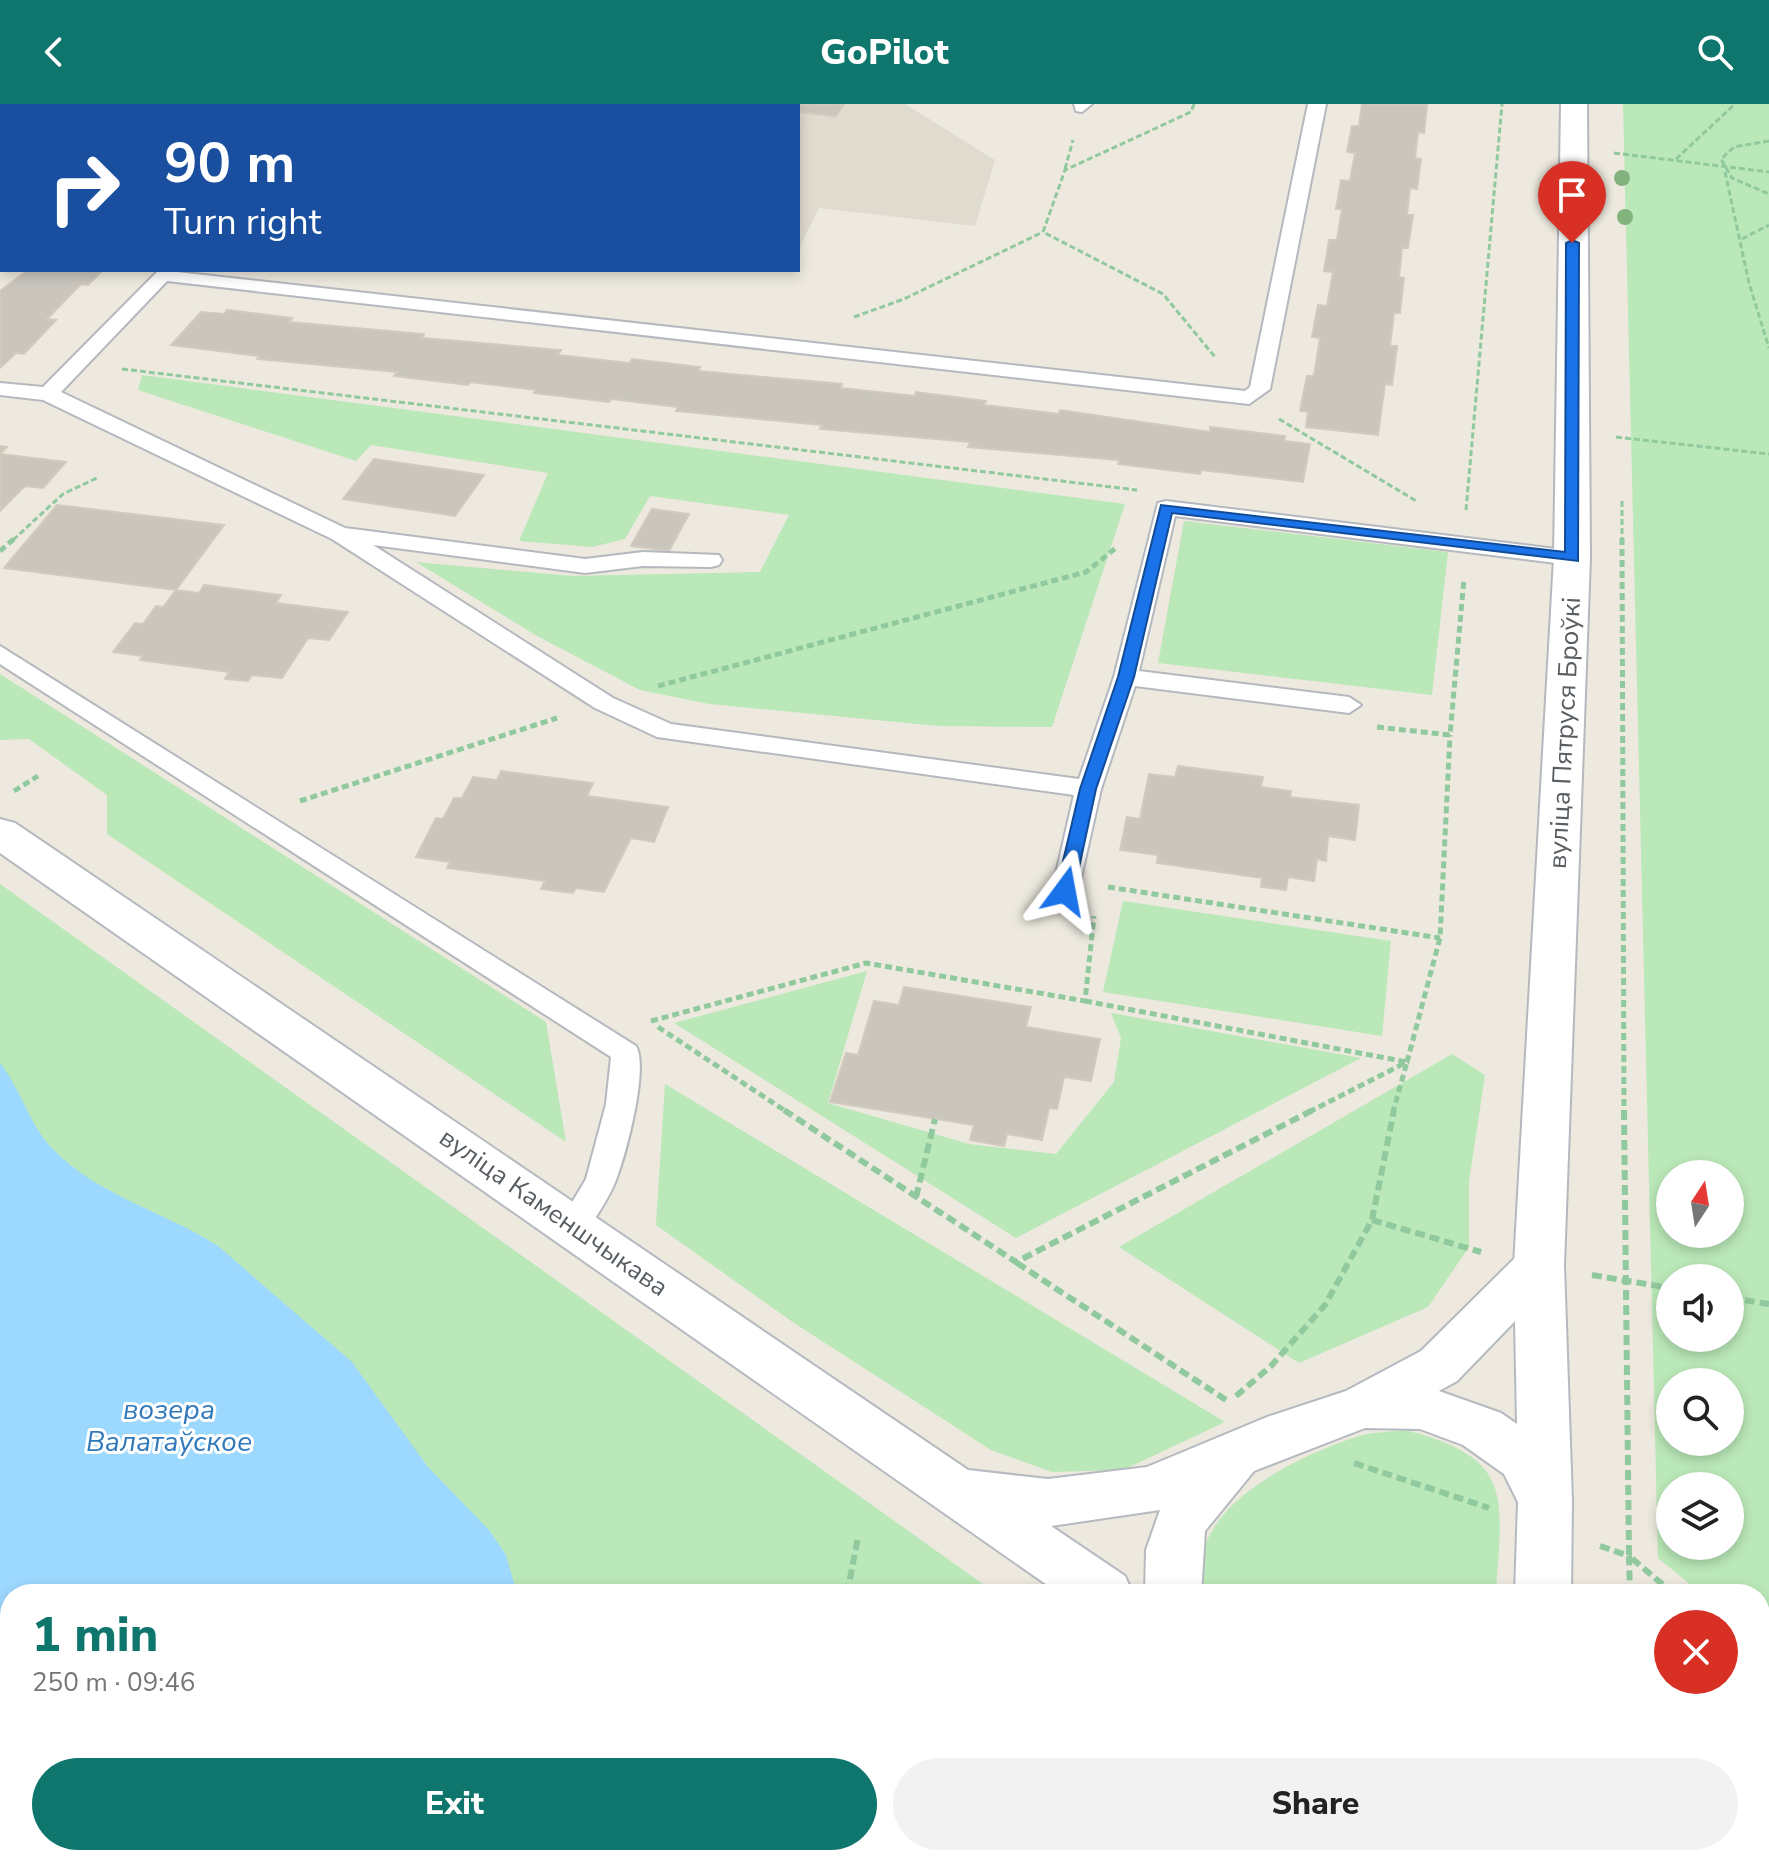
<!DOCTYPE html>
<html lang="en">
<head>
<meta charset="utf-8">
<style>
	:root { --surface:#fff; --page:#f2f2f2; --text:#222; --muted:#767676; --accent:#0f766e }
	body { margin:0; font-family:"Nunito Sans",sans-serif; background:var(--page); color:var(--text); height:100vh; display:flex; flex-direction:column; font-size:30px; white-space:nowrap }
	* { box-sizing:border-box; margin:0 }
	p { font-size:26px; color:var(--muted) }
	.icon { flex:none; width:44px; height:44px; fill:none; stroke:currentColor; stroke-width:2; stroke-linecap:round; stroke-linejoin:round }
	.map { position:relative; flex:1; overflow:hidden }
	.details { position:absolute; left:0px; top:1480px; width:1770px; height:282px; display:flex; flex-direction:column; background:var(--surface); border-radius:32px 32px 0 0; box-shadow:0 4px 12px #0003 }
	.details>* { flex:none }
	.guide { position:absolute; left:0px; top:0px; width:800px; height:168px; box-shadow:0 4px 12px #0003; background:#1a4fa0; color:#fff; overflow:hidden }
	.needle { width:52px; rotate:12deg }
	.fabs { position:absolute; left:1656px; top:1056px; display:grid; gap:16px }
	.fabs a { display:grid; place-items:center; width:88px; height:88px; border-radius:50%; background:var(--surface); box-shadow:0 4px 12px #0003; font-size:40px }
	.pin { position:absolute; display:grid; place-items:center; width:68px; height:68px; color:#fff; margin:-82px -34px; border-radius:50% 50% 50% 0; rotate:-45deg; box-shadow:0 0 8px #0007 }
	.pin .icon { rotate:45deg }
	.me { position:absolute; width:88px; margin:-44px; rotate:13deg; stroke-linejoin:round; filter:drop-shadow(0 0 6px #0008) }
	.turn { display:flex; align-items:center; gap:28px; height:168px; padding:0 32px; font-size:36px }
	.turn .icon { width:104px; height:104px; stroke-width:2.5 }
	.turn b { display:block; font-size:56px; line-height:68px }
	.round { display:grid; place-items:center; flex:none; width:84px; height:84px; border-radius:42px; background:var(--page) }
	.headline { display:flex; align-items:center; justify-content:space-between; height:136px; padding:0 32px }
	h1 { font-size:48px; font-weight:800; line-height:60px; color:var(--accent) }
	.action { display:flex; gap:16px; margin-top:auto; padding:16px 32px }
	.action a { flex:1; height:92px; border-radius:48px; background:var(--accent); color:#fff; font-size:32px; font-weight:800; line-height:92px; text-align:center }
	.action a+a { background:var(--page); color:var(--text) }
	header { display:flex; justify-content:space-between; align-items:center; height:104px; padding:0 32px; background:var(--accent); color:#fff; font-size:36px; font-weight:800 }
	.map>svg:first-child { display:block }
	.education { fill:#e0dbcf }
	.green { fill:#bae8b8; fill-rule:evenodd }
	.water { fill:#9dd8ff }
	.building { fill:#cac6be; stroke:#d2cbbd; stroke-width:2 }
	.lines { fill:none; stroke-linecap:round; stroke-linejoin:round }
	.lane-casing { stroke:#b5b8be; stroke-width:4 }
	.street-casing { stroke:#b5b8be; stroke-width:4 }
	.secondary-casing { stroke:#b5bac0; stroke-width:4 }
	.path-far2 { stroke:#91c99e; stroke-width:3; stroke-dasharray:6 3; stroke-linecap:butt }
	.path-far1 { stroke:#91c99e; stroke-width:5; stroke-dasharray:7 4; stroke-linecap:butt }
	.path { stroke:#91c99e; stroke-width:6; stroke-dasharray:10 5; stroke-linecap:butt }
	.lane { fill:#fff; fill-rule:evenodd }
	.street { fill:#fff; fill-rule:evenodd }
	.secondary { fill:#fff; fill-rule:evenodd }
	.tree { fill:#83b37d }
	.route { fill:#1a73e8; stroke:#114b97; stroke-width:2 }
	.labels { text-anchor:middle; stroke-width:6; stroke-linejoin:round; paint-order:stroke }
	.street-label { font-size:26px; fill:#585d62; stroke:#fff }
	.water-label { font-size:28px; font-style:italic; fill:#3079bb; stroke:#fff }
</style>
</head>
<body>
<header><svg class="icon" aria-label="back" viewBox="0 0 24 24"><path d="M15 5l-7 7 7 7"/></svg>GoPilot<svg class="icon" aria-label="search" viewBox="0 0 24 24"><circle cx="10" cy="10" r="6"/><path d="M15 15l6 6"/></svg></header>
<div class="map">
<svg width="1769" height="1761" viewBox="0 0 1769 1761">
	<rect width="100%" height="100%" fill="#ede9df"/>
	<path class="education" d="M547,0h358l90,56 -20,66 -156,-18 -21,43v-145z"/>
	<g class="green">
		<path d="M1623,0h146v1546l-9,-8v-48h-58l-44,-36zM1730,1070v60h-60v-60zM1670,1174h60v60h-60zM1730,1278v60h-60v-60zM1730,1382v60h-60v-60z"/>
		<path d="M142,271l983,129 -73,223 -114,-1 -229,-22 -69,-14 -103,-54 -121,-74 157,14 187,-4 29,-57 -139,-19 -25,43 -33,8 -73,-6 29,-68 -177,-28 -15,16 -218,-71z"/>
		<path d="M1184,417l264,31 -16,143 -274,-32z"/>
		<path d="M0,570l546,348 20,120 -459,-308v-39l-78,-56 -29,1z"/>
		<path d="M0,780l997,710h-987v262h1353l13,9h-1376z"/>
		<path d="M1123,797l268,40 -9,95 -279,-44z"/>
		<path d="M867,867l-39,132 141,41 87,10 58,-72 7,-44 -10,-25 250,45 -345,180 -342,-215z"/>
		<path d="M1452,950l33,21 -16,107v65l-41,60 -129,56 -180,-116z"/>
		<path d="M665,980l560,338 -102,48 -71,2 -61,-22 -197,-127 -138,-98z"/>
		<path d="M1405,1326c110,28 97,65 91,164h-289c-33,-80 90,-138 149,-157 15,-5 33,-5 49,-7z"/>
	</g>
	<path class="water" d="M0,959c21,26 29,61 52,85 45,48 112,63 166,98l134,116 76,105 61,63 17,25 11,39h-507v262h366l13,9h-389z"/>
	<g class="building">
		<path d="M726,0h118l-8,12 -38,-4v-6z"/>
		<path d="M1362,0l65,1 -3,28 -6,-1 -3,26 6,1 -4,30 -7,-1 -3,27h6l-5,33h-6l-3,29 5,1 -4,35h-6l-4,33h7l-5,39 -7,-1 -7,51 -72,-8 2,-15 -8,-1 7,-35h7l6,-38 -8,-1 6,-32 9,1 6,-34 -9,-1 5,-31h8l5,-31h-6l5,-29 9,1 5,-28 -8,-1 5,-26h7z"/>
		<path d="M28,166h75l-15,15 -7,-1 -34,35 9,1 -32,34 -8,-1 -16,15v-77z"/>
		<path d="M227,206l65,8 -3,4 135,12 -2,4 139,12 -3,5 71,8 3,-4 68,8 -2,4 144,13 -1,4 74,8 1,-4 70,9 -2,4 75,9 1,-4 150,22v-5l75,9 -1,5 26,3 -7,38 -102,-12 -1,4 -82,-10 1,-4 -151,-13 2,-5 -150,-13 2,-4 -146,-14 2,-4 -67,-8 -2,3 -75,-9 2,-3 -66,-8 -2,3 -74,-9 3,-4 -140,-13 2,-3 -88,-11 30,-33 23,2z"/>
		<path d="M0,342l7,1 -7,7 66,8 -23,26 -18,-2 -25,25z"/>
		<path d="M374,355l110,16 -29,41 -112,-17z"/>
		<path d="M57,401l167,20 -48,65 -172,-22z"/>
		<path d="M652,405l37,5 -20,37 -38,-5z"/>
		<path d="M204,481l77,10 -5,8 72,9 -19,28 -21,-2 -26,40 -30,-3 -4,6 -23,-2 4,-7 -89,-12 3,-4 -30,-4 22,-29 8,1 13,-18 7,1 13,-17 23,3z"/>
		<path d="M1178,662l85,11 -2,10 30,4 -1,6 69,8 -4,35 -27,-4 -2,25 -9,-2 -3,22 -26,-4 -2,13 -25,-3 1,-9 -105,-15 1,-8 -38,-5 7,-33 13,2 9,-45 26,3z"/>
		<path d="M501,667l92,12 -6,13 81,11 -14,35 -23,-4 -27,54 -28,-4 -3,5 -32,-4 4,-8 -98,-13 3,-6 -34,-5 20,-39 7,1 11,-21h8l11,-21 24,3z"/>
		<path d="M904,883l127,20 -5,20 74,12 -9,42 -27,-4 -7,32 -8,-1 -7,32 -35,-6 -3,12 -34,-6 4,-15 -144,-23 16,-49 12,2 16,-54 25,4z"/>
	</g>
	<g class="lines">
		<g class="lane-casing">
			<g id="lane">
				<path d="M310,0h18l-20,2z"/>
				<path d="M1074,0h18l-10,8 -6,-1z"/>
				<path d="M1308,0h18l-56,285 -21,15 -1082,-123 -106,111 284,136 240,31 58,-7 76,3 3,5 -3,5 -8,2 -68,-1 -58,7 -212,-28 240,153 58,26 408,55 35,-102 44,-174 8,-2 406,50 11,7 -11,7 -397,-49 -36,155 210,26 12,8 -12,8 -214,-27 -34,103 -23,102 -4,6h-18l-4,-6 22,-96 -417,-58 -62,-29 -263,-169 -289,-139 -43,-5v-12l43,4 116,-117 1086,121 5,-4z"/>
				<path d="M0,542l636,400c13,22 -10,108 -20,134 -7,19 -21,37 -31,55l-11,3 -11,-3 -5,-9 28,-47 20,-75 5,-47 -611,-393z"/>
			</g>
		</g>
		<g class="street-casing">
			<path id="street" d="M1561,0h26l3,454 -26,707 -8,14 -17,6 -17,-6 -8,-14 40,-707z"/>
		</g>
		<g class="secondary-casing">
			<g id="secondary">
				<path d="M0,715l15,4 953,647 80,9 99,-12 120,-50 79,-26 75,-40 101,-100 17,-6 17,6 8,14 8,236 -1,93h-56l3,-92 -14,-28 -41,-29 -43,-16 -55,-1 -111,43 -49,60 -4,63h-56l1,-44 14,-40 -109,16 74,50 8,18h-73l-1060,-741zM1515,1217l2,103 -16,-11 -62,-22 18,-10z"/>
				<path d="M1467,1752h126l3,9h-125z"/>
			</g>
		</g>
		<g class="path-far2">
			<path d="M1194,0l-3,8 -126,58 -22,62 120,62 52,63"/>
			<path d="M1769,37l-35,6 -13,12 11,19 37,16"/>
			<path d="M1614,49l155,19"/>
			<path d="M1676,55l59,-55"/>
			<path d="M1065,65l8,-29"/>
			<path d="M1725,68l24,111 20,65"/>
			<path d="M1742,135l27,-14"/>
			<path d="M854,213l50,-18 139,-67"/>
			<path d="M122,265l1015,121"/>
			<path d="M1279,315l139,83"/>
			<path d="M1616,333l153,17"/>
			<path d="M1622,397v39"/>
			<path d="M1466,406l36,-406"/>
			<path d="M13,436l50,-46 36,-17"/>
		</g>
		<g class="path-far1">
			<path d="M1622,434l2,574"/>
			<path d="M0,447l15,-13"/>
			<path d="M658,582l428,-114 31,-25"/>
			<path d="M1377,623l73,8 14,-156"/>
			<path d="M14,687l24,-15"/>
			<path d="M300,697l257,-83"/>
			<path d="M1108,783l332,51"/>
			<path d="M1085,897l322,61 -14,50"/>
			<path d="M651,917l215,-58 219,38 9,-85"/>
			<path d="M658,923l129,85"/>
			<path d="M1309,1008l98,-50 33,-124 10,-203"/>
		</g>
		<g class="path">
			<path d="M784,1006l232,152 297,-152"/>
			<path d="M1624,1006l5,446 45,38"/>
			<path d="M916,1093l19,-78"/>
			<path d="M1372,1116l109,32"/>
			<path d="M1017,1159l212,139"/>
			<path d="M1592,1171l78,13"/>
			<path d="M1730,1194l39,6"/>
			<path d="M1236,1292l35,-30 54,-61 47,-85 22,-110"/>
			<path d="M1354,1359l135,45"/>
			<path d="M1600,1442l29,10 1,38"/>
			<path d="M847,1490l11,-57"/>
			<path d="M1760,1563l9,8"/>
			<path d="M1760,1716l9,-1"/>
			<path d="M833,1752l3,9"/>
		</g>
		<use href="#lane" class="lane"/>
		<use href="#street" class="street"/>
		<use href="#secondary" class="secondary"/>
	</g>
	<g class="tree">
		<circle cx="1622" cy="74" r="8"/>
		<circle cx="1625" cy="113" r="8"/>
	</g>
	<path class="route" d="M1572,136l7,3 -1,318 -406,-48 -38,164 -38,112 -22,102 -3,5h-12l-3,-5 24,-102 38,-112 43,-172 404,47 1,-309z"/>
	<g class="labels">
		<g class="street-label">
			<text transform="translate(1564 629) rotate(-87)" y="9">вуліца Пятруся Броўкі</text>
			<text transform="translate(554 1108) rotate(35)" y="9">вуліца Каменшчыкава</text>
		</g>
		<g class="water-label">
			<text x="169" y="1315">возера<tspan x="169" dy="32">Валатаўское</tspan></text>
		</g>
	</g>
</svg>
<div class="fabs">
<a><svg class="needle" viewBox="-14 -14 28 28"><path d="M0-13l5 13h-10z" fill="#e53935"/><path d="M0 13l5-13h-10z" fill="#767676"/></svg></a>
<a><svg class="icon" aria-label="sound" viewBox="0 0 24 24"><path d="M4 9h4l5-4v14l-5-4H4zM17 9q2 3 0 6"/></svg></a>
<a><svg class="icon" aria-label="search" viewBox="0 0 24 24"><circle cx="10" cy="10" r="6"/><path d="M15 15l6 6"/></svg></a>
<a><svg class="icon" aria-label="layers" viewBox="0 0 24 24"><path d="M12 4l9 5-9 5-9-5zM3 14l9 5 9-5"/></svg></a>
</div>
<div class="pin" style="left:1572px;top:139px;background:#d93025"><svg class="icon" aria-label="arrive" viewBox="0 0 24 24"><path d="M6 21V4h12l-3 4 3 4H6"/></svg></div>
<svg class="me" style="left:1065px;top:787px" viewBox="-20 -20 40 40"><path d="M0-17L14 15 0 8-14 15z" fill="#1a73e8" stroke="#fff" stroke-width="4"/></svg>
<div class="guide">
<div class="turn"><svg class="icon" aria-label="right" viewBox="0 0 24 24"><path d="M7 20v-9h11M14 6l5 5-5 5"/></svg><div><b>90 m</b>Turn right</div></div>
</div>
<section class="details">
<div class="headline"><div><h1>1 min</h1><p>250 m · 09:46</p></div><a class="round" style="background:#d93025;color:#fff"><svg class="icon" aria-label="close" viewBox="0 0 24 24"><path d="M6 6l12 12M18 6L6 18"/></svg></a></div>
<div class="action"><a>Exit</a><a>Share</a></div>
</section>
</div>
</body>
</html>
